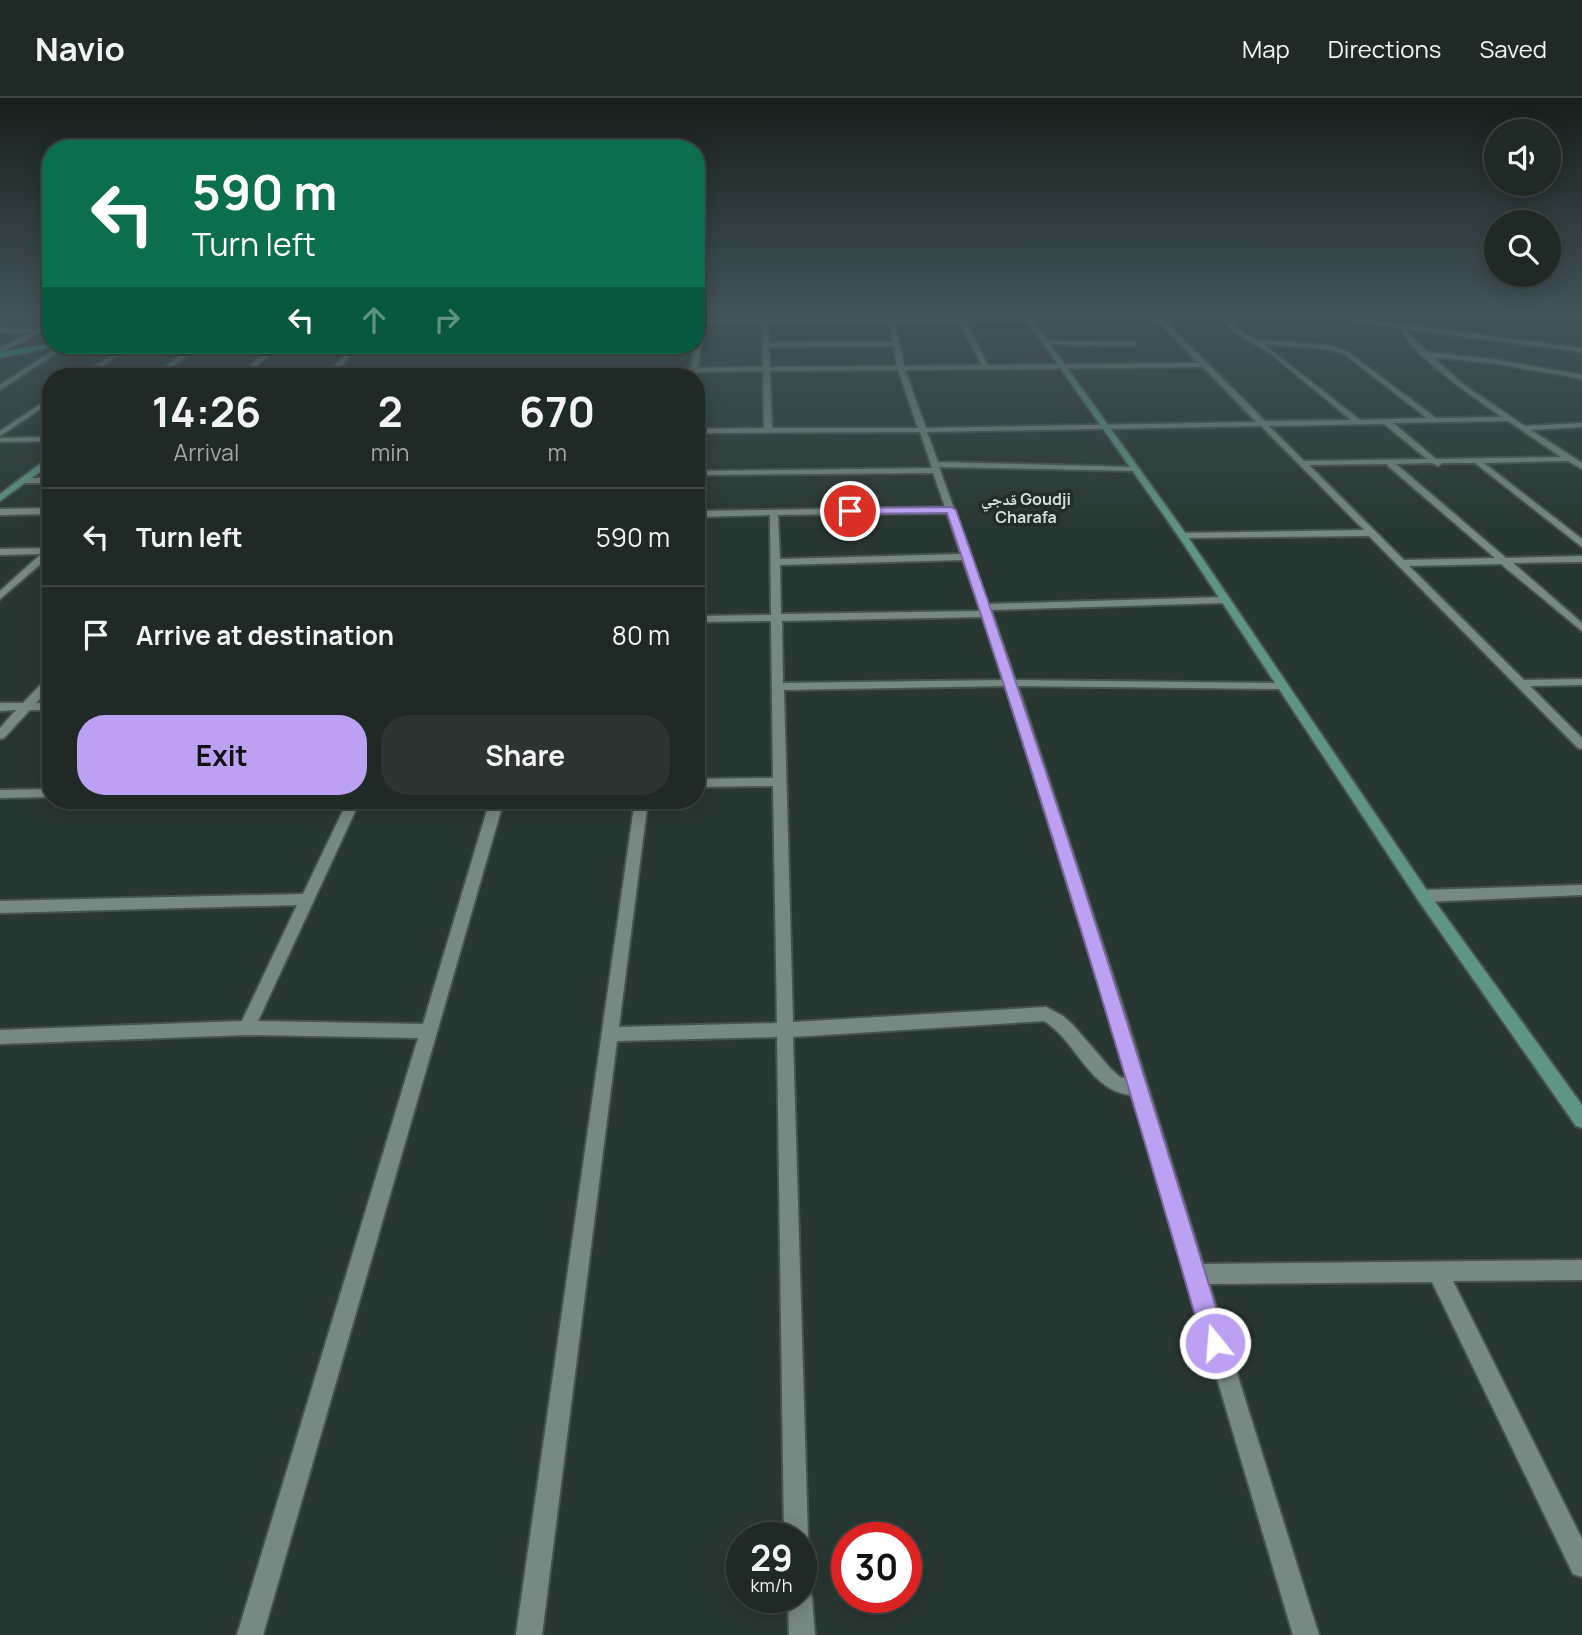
<!DOCTYPE html>
<html lang="en">
<head>
<meta charset="utf-8">
<style>
	:root { --surface:#1f2926; --page:#2c3532; --text:#f1f3f6; --muted:#a1a6a7; --line:#3c4543; --accent:#bca0f2 }
	body { margin:0; font-family:Manrope,"Noto Naskh Arabic",sans-serif; background:var(--page); color:var(--text); height:100vh; display:flex; flex-direction:column; font-size:26px; white-space:nowrap }
	* { box-sizing:border-box; margin:0 }
	p { font-size:23px; color:var(--muted) }
	.icon { flex:none; width:38px; height:38px; fill:none; stroke:currentColor; stroke-width:2; stroke-linecap:round; stroke-linejoin:round }
	.map { position:relative; flex:1; overflow:hidden }
	.drawer { position:absolute; left:42px; top:270px; width:663px; height:441px; display:flex; flex-direction:column; background:var(--surface); border-radius:28px; box-shadow:0 4px 18px #0003,0 0 0 2px var(--line) }
	.drawer>* { flex:none }
	.top-card { position:absolute; left:42px; top:42px; width:663px; height:214px; border-radius:28px; box-shadow:0 4px 18px #0003,0 0 0 2px var(--line); background:#0b6e4f; color:#fff; overflow:hidden }
	.controls { position:absolute; left:1484px; top:21px; display:grid; gap:14px }
	.controls a { display:grid; place-items:center; width:77px; height:77px; border-radius:50%; background:var(--surface); box-shadow:0 4px 18px #0003,0 0 0 2px var(--line); font-size:35px }
	.speed { position:absolute; left:726px; top:1424px; display:flex; gap:14px; font-size:35px; font-weight:700; text-align:center }
	.speed>* { display:grid; place-content:center; width:91px; height:91px; border-radius:50%; background:var(--surface); box-shadow:0 4px 18px #0003,0 0 0 2px var(--line); line-height:1 }
	.speed small { font-size:18px; font-weight:400 }
	.speed .limit { border:10px solid #d22; background:#fff; color:#111 }
	.pin { position:absolute; display:grid; place-items:center; width:60px; height:60px; color:#fff; margin:-30px; border:4px solid #fff; border-radius:50%; box-shadow:0 2px 7px #0007 }
	.me { position:absolute; width:77px; margin:-38px; rotate:343deg; stroke-linejoin:round; filter:drop-shadow(0 0 5px #0008) }
	.turn { display:flex; align-items:center; gap:24px; height:147px; padding:0 35px; font-size:32px }
	.turn .icon { width:91px; height:91px; stroke-width:2.5 }
	.turn b { display:block; font-size:49px; line-height:60px }
	.lanes { display:flex; align-items:center; height:66px; padding:0 35px; background:#0003; justify-content:center; gap:35px; direction:ltr }
	.lanes .off { opacity:.35 }
	.eta { display:flex; justify-content:space-evenly; align-items:center; height:119px; text-align:center }
	.eta b { font-size:42px; font-weight:700; line-height:49px }
	.primary-button { display:flex; gap:14px; margin-top:auto; padding:14px 35px }
	.primary-button a { flex:1; height:80px; border-radius:28px; background:var(--accent); color:#111; font-size:28px; font-weight:700; line-height:80px; text-align:center }
	.primary-button a+a { background:var(--page); color:var(--text) }
	ul { padding:0; list-style:none }
	li { display:flex; align-items:center; gap:21px; height:98px; padding:0 35px; border-top:2px solid var(--line) }
	li div { flex:1 }
	li b { display:block; font-size:26px }
	li em { font-style:normal }
	header { display:flex; align-items:center; gap:42px; box-sizing:border-box; height:98px; padding:0 35px; background:var(--surface); border-bottom:2px solid var(--line) }
	header strong { font-size:33px }
	nav { display:flex; gap:38px; margin-inline-start:auto; font-size:24px }
	.map>svg:first-child { display:block }
	.lines { fill:none; stroke-linecap:round; stroke-linejoin:round }
	.street-casing { stroke:#485350; stroke-width:4 }
	.secondary-casing { stroke:#485350; stroke-width:4 }
	.highway-casing { stroke:#485350; stroke-width:3 }
	.street { fill:#788882; fill-rule:evenodd }
	.secondary { fill:#5e9587; fill-rule:evenodd }
	.highway { fill:#22b392; fill-rule:evenodd }
	.route { fill:#bca0f2; stroke:#7a689d; stroke-width:2 }
	.labels { text-anchor:middle; stroke-width:7; stroke-linejoin:round; paint-order:stroke }
	.far-neighbourhood-label { font-size:16px; font-weight:bold; fill:#d4ddda; stroke:#202d28 }
</style>
</head>
<body>
<header>
<strong>Navio</strong>
<nav><a>Map</a><a>Directions</a><a>Saved</a></nav>
</header>
<div class="map">
<svg width="1582" height="1537" viewBox="0 0 1582 1537">
	<rect width="100%" height="100%" fill="#293732"/>
	<g class="lines">
		<g class="street-casing">
			<g id="street">
				<path d="M7,218h8l-15,8v-4z"/>
				<path d="M762,218h6v4l120,-1v-3h6v2l266,-2 105,105 86,-1 -80,-66 -38,-23 -8,-9v-6h6v6l6,7 19,11 71,5 21,7 88,66 66,-1c-22,-15 -97,-67 -101,-89l-82,-12h19l244,32v4l-176,-23 3,6 19,17 71,8 83,15v4l-83,-15 -66,-7 31,28 61,41 57,-3v4l-51,3 51,33v6l-14,-8 -84,2 98,76v8l-107,-84h-33l-4,3 -6,-3 -36,1 110,94 76,-2v6l-69,1 69,60v8l-81,-67 -92,2 115,114 58,-1v6l-52,1 52,52v11l-4,-1 -209,-212 -189,2 -2,-2 5,-3 181,-3 -103,-104 -334,6 11,30 198,5 4,2 -4,2 -197,-4 49,137 236,-7 5,3 -5,3 -233,7 24,70 265,3 6,3 -6,3 -262,-3 103,314 82,264 379,-4v20l-129,1 129,258v38l-9,-3 -141,-292 -223,2 110,351h-26l-160,-540c-43,-2 -56,-54 -89,-74l-251,16 15,501 -4,8 -2,2v-10h-18l-7,-501 -160,4 -75,594h-26l119,-835h13l-29,227 158,-4 -4,-237 -77,1v-8l77,-1 -2,-157 -75,1v-6l75,-1 -1,-100 -74,2v-6l249,-4 -12,-34 -237,2v-4l236,-3 -12,-36 -224,1v-4l68,-1 -1,-57 -66,1 -1,4h-6v-4l-288,3 -3,-2 3,-2 289,-3 3,-20 -338,2 -24,26h-6l28,-31h342v-25h66zM1156,222l43,43 -211,2 -23,-44zM889,224l4,20 -124,1 -1,-20zM895,224h64l23,43 -78,1zM762,225l1,44 -65,1 6,-44zM1263,246l63,5 18,5 83,64 -67,2zM894,248l3,20 -127,1 -1,-20zM1203,269l53,55 -330,6 -21,-58zM898,272l20,58h-146l-2,-57zM1508,323l53,36 -125,2 -43,-36zM1384,326l43,35 -123,2 -35,-35zM1387,366l1,2 107,92 -91,2 -95,-95zM947,415l14,41 -181,5 -2,-44zM963,462l18,51 -200,3 -1,-49zM983,519l21,63 -221,3 -1,-62zM1006,588l122,393 -8,-2 -9,-8 -38,-44 -10,-9 -17,-9 -253,15 -9,-332z"/>
				<path d="M51,224v5l-51,26v-5l30,-15 -30,-1v-4l36,1z"/>
				<path d="M1047,243l86,1 3,2 -3,2 -88,-2z"/>
				<path d="M61,247h7l-68,45v-5z"/>
				<path d="M126,247h7l-45,31h-7z"/>
				<path d="M273,247h7l-34,31h-7z"/>
				<path d="M51,299v5l-51,34v-5z"/>
				<path d="M51,339v4l-51,1v-4z"/>
				<path d="M23,380h28v5h-31l-1,-2z"/>
				<path d="M51,410v6l-51,1v-6z"/>
				<path d="M51,450v7l-51,44v-8l41,-37 -41,1v-6z"/>
				<path d="M51,579v10l-15,16 15,-1v8h-21l-26,28 -4,1v-11l16,-18 -16,1v-8h23l24,-25z"/>
				<path d="M51,691v8l-51,1v-8z"/>
				<path d="M348,702h9l2,3 -101,218 165,3 67,-224h14l-241,835h-26l181,-597 -171,-3 -247,9v-14l242,-9 55,-116 -297,8v-12l303,-7z"/>
				<path d="M1582,787v10l-159,7 -5,-2 -2,-4 2,-4 5,-2z"/>
				<path d="M802,1488l7,3 3,9 3,37h-26l-1,-37h14z"/>
			</g>
		</g>
		<g class="secondary-casing">
			<g id="secondary">
				<path d="M1024,218h6l156,218 242,358 154,213v23l-6,-2 -158,-226 -239,-363z"/>
				<path d="M193,247h7l-39,31h-7z"/>
				<path d="M48,360h3v6l-51,37v-7z"/>
			</g>
		</g>
		<g class="highway-casing">
			<path id="highway" d="M51,246l14,1 -65,13v-6z"/>
		</g>
		<use href="#street" class="street"/>
		<use href="#secondary" class="secondary"/>
		<use href="#highway" class="highway"/>
	</g>
	<linearGradient id="sky" x2="0" y2="1"><stop stop-color="#171e1c"/><stop offset="0.5" stop-color="#43535a"/><stop offset="1" stop-color="#43535a" stop-opacity="0"/></linearGradient>
	<rect width="1582" height="433" fill="url(#sky)"/>
	<path class="route" d="M951,409l5,3c98,275 185,554 271,833l-3,9 -9,3 -8,-3 -4,-9c-80,-278 -163,-556 -256,-830l-97,1 -5,-3 5,-3z"/>
	<g class="labels">
		<g class="far-neighbourhood-label">
			<text x="1026" y="407">قدجي Goudji<tspan x="1026" dy="18">Charafa</tspan></text>
		</g>
	</g>
</svg>
<div class="controls">
<a><svg class="icon" aria-label="sound" viewBox="0 0 24 24"><path d="M4 9h4l5-4v14l-5-4H4zM17 9q2 3 0 6"/></svg></a>
<a><svg class="icon" aria-label="search" viewBox="0 0 24 24"><circle cx="10" cy="10" r="6"/><path d="M15 15l6 6"/></svg></a>
</div>
<div class="speed"><div>29<small>km/h</small></div><div class="limit">30</div></div>
<div class="pin" style="left:850px;top:413px;background:#d93025"><svg class="icon" aria-label="arrive" viewBox="0 0 24 24"><path d="M6 21V4h12l-3 4 3 4H6"/></svg></div>
<svg class="me" style="left:1215px;top:1245px" viewBox="-20 -20 40 40"><circle r="17" fill="#bca0f2" stroke="#fff" stroke-width="3"/><path d="M0-11L8 9 0 5-8 9z" fill="#fff"/></svg>
<div class="top-card">
<div class="turn"><svg class="icon" aria-label="left" viewBox="0 0 24 24"><path d="M17 20v-9H6M10 6l-5 5 5 5"/></svg><div><b>590 m</b>Turn left</div></div>
<div class="lanes"><svg class="icon" aria-label="left" viewBox="0 0 24 24"><path d="M17 20v-9H6M10 6l-5 5 5 5"/></svg><svg class="icon off" aria-label="ahead" viewBox="0 0 24 24"><path d="M12 20V5M6 11l6-6 6 6"/></svg><svg class="icon off" aria-label="right" viewBox="0 0 24 24"><path d="M7 20v-9h11M14 6l5 5-5 5"/></svg></div>
</div>
<section class="drawer">
<div class="eta">
<div><b>14:26</b><p>Arrival</p></div>
<div><b>2</b><p>min</p></div>
<div><b>670</b><p>m</p></div>
</div>
<ul>
<li><svg class="icon" aria-label="left" viewBox="0 0 24 24"><path d="M17 20v-9H6M10 6l-5 5 5 5"/></svg><div><b>Turn left</b></div><em>590 m</em></li>
<li><svg class="icon" aria-label="arrive" viewBox="0 0 24 24"><path d="M6 21V4h12l-3 4 3 4H6"/></svg><div><b>Arrive at destination</b></div><em>80 m</em></li>
</ul>
<div class="primary-button"><a>Exit</a><a>Share</a></div>
</section>
</div>
</body>
</html>
